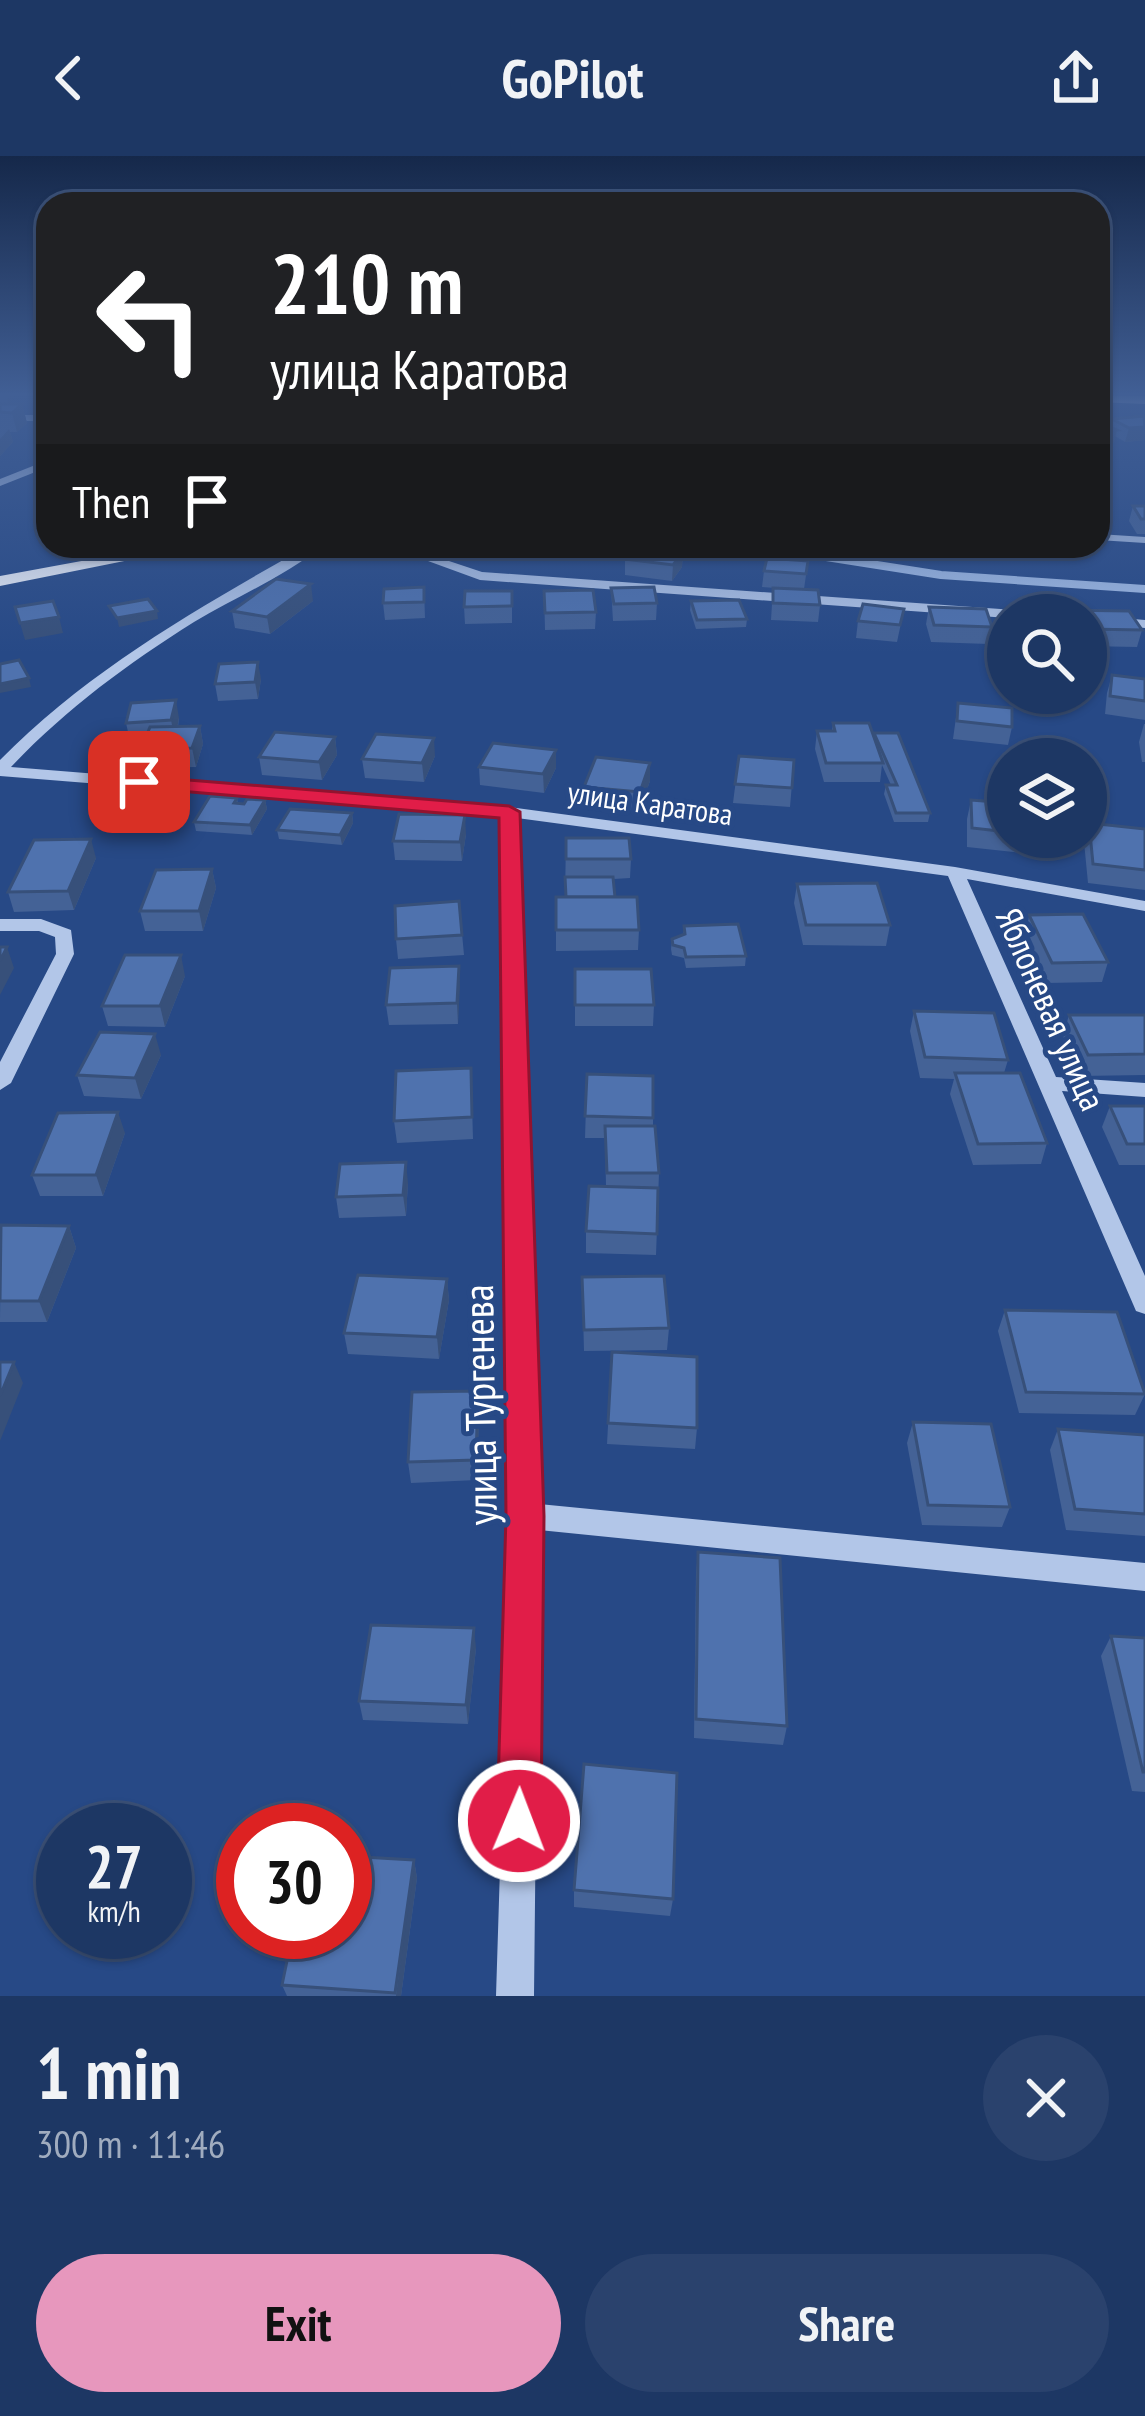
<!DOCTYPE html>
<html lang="en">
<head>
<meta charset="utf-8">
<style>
	:root { --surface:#1d3764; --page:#2a426d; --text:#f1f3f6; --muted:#a0acbf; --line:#3b5178; --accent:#e797bd }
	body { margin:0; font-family:"PT Sans Narrow",sans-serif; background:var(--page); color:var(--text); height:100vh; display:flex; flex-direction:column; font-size:45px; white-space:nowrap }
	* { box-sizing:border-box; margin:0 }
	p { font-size:39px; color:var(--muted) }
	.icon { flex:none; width:66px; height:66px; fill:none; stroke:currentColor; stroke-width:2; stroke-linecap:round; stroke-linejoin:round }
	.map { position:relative; height:1840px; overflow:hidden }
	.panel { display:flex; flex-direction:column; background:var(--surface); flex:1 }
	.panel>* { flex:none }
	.hud { position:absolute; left:36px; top:36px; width:1074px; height:366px; border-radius:36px; box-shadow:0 3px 9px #0004,0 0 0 3px var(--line); background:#202124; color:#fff; overflow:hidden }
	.fabs { position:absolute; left:987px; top:438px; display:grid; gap:24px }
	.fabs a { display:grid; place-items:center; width:120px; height:120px; border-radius:50%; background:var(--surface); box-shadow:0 3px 9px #0004,0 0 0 3px var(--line); font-size:60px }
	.speed { position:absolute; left:36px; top:1647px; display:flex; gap:24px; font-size:60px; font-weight:700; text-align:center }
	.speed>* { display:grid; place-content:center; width:156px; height:156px; border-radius:50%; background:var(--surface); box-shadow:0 3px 9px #0004,0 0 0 3px var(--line); line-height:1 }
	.speed small { font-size:30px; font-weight:400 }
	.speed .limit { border:18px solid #d22; background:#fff; color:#111 }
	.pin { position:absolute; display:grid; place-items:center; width:102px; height:102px; color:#fff; margin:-51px; border-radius:24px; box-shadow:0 6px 18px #0006 }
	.me { position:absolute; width:132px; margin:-66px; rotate:1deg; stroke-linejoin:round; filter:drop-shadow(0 0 9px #0008) }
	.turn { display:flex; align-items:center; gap:42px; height:252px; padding:0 36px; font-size:54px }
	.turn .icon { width:156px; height:156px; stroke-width:2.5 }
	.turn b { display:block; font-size:84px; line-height:102px }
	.then { display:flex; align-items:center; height:114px; padding:0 36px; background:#0003; gap:24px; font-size:45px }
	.round { display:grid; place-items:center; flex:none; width:126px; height:126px; border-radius:63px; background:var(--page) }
	.summary { display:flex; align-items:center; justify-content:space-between; height:204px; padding:0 36px }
	h1 { font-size:72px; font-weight:700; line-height:90px }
	.button { display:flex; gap:24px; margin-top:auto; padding:24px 36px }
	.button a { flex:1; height:138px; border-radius:72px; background:var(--accent); color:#111; font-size:48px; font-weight:700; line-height:138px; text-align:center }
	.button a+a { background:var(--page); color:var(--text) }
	header { display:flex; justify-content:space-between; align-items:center; height:156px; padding:0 36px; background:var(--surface); font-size:54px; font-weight:700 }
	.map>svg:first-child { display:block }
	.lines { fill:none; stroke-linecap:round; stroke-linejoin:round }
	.stream { stroke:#a6c0e9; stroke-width:8 }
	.minor { fill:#b2c6e8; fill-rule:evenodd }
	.major { fill:#f4f7fe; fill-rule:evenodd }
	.wall { fill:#446296 }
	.shaded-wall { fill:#37507a }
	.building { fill:#4f72ae; stroke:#37507a; stroke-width:3 }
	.route { fill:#e11d48; stroke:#92132f; stroke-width:3 }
	.labels { text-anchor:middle; stroke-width:10; stroke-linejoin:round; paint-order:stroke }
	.far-street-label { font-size:30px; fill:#fff; stroke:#274986 }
	.street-label { font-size:36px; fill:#fff; stroke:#274986 }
	.near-street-label { font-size:42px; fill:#fff; stroke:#274986 }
</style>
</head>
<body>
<header><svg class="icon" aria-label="back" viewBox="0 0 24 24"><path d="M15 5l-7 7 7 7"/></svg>GoPilot<svg class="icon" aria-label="share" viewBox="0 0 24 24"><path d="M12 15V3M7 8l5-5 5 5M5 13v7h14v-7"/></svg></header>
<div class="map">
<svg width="1145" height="1840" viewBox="0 0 1145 1840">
	<rect width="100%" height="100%" fill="#274986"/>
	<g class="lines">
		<path class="stream" d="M756,390l185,29 204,14"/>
		<g class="minor">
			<rect x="0" y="259" width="48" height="6"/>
			<path d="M48,304v7l-48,19v-7z"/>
			<path d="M1098,378l47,3v6l-47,-3z"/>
			<path d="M308,390h15c-38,30 -87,51 -129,76 -67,42 -129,88 -183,145l498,40 446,60 190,34v10l-178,-32 89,198 89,6v14l-83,-6 83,185v38l-9,-3 -3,-7 -185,-428 -431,-58 22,686 606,59v28l-606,-61 -5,466h-38l15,-480 -10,-700 -501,-40v-16c90,-91 198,-152 308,-214z"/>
			<path d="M387,390h17l78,26 545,39 6,4 -25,3 -528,-38z"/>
			<path d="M1086,459l59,5v8l-59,-5z"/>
			<path d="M0,763h41l30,11 3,24 -63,129 -11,7v-28l56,-108 -1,-17 -16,-6h-39z"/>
		</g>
		<g class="major">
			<path d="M1098,239l47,1v8l-47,-2z"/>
			<path d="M163,390h36l-199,40v-10z"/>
		</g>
	</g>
	<g class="wall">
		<path d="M0,239h13l1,3 -5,6h13l5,19 -10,9h-7l3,10 -13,14z"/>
		<path d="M1145,261v23l-20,2 -10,-6 -1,7 -16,2v-24l12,5 2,-7z"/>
		<path d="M1133,350h12v28h-8l-8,-13z"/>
		<path d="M1005,390h67l-3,14 -60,-3z"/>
		<path d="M683,395l-1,16 -10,14 -47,-6v-16z"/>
		<path d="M808,405l-4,28 16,16 -2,17 -47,-2 2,-32 15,1 -26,-2 2,-16z"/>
		<path d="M424,431l1,31 -40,2 -2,-17z"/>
		<path d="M611,432l46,15 -1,17 -43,1z"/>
		<path d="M512,435v32l-47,1 -1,-17z"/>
		<path d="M544,435l52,21 -1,17 -50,1z"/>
		<path d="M313,445l-43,33 -35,-6 -3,-17z"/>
		<path d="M691,445l56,18 -1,8 -50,2 -6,-19z"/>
		<path d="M929,451l63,20 -4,17 -57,-2 -5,-18z"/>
		<path d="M904,453l-7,33 -41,-4 2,-17z"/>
		<path d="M1059,454l70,1 13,19 -5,17 -51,-1v-31h-28z"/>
		<path d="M1112,519l33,4v41l-40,-6 2,-21z"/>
		<path d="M261,523l-3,20 -40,2 -3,-17z"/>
		<path d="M958,547l54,24 -4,18 -55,-6z"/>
		<path d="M179,562l-1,9 22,-1 3,18 -7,23 -51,1 -4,-19 4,-9 -15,1 -4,-18z"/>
		<path d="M833,567l40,12 57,78 -2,9h-34l-10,-28 2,-9h5l-9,-20 -2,17h-56l-9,-33 2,-18h15z"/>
		<path d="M1144,568h1v38h-3l-3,-20z"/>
		<path d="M335,581l2,18 -15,25 -60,-5 -3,-18z"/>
		<path d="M556,594v18l-12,25 -64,-8 -1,-18z"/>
		<path d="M435,600l-11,26 -59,-4 -3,-19z"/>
		<path d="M739,600l55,4 -4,47 -57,-4z"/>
		<path d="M650,607v18l-11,30 -55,-5v-19z"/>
		<path d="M237,642l1,6h6l21,-4 2,9 -15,26 -56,-4 -2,-9z"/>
		<path d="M971,644l37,3v34h19l-4,16 -56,-6v-28z"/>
		<path d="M352,657l1,10 -11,22 -63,-6 -2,-9z"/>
		<path d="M1089,667l56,6v61l-57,-7 -4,-41z"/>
		<path d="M466,678l-4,27 -67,-1 -2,-19z"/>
		<path d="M566,682l65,21 -1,19 -16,1 1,18 24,33 -1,20 -82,1v-54h9z"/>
		<path d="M96,702l-22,52 -60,2 -6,-20z"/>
		<path d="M212,713l4,19 -13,43h-58l-5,-20z"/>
		<path d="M797,728l93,41 -4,21 -83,-1 -9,-42z"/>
		<path d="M459,745l5,54 -66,4 -2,-20z"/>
		<path d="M1029,759l79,47 -6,20 -56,1 -22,-48z"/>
		<path d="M684,770l62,30 -1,10 -59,2 -2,-10 -12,-3 -1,-6 1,-10 11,-4z"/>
		<path d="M459,810l-1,58 -69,1 -3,-20z"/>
		<path d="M575,813l79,36 -1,21h-78z"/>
		<path d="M185,820l-20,51 -57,-1 -6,-20z"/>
		<path d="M914,855l94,49 -4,13 43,70 -6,21 -68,1 -23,-71 4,-15 -34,-1 -10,-47z"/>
		<path d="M1069,859h76v60l-64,1 -18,-40z"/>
		<path d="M161,899l-20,44 -57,-3 -7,-21z"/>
		<path d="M471,912l2,71 -76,4 -3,-22z"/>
		<path d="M587,918l66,2v50l6,47 -3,82 -70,-2v-22l20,-45 -1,-48h-20z"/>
		<path d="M1110,950h35v59h-26l-17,-38z"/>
		<path d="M125,977l-22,63h-63l-8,-21z"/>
		<path d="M408,1027l-2,33 -67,2 -3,-21z"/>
		<path d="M1,1069l68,1 7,22 -29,74h-47z"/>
		<path d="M582,1121l87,51 -2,22 -83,1z"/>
		<path d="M447,1123l2,21 -10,59 -91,-5 -4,-21z"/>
		<path d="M1005,1154l140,84 -10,21 -116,-2 -21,-82z"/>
		<path d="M612,1196l85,76 -2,21 -88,-5z"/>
		<path d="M479,1256l-2,68 -66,3 -3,-21z"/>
		<path d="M913,1266l97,85 -8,20 -80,-2 -15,-82z"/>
		<path d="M1058,1273l87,6v101l-79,-6 -16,-80z"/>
		<path d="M698,1396l89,174 -4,19 -89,-7 2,-165z"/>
		<path d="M1111,1480l34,2v154l-13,-1 -31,-135z"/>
		<path d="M476,1492l-8,76 -105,-4 -4,-19z"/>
		<path d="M414,1704l3,18 -16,118h-114l-5,-11z"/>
		<path d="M574,1734l99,9 -3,17 -96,-9z"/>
	</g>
	<g class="shaded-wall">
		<path d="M6,239h7l1,3 -6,8z"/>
		<path d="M22,248l5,19 -10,9 -5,-19z"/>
		<path d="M1145,271v13l-20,2 4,-14z"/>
		<path d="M9,273l4,13 -13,14v-17z"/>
		<path d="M1117,274l-3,13 -16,2v-13z"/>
		<path d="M452,390h44l-44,8z"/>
		<path d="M683,395l-1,16 -10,14 1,-16z"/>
		<path d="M311,428l2,17 -43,33 -3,-17z"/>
		<path d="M157,455l1,8 -39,8 -2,-9z"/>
		<path d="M59,461l4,16 -38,7 -5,-17z"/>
		<path d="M258,506l3,17 -3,20 -3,-17z"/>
		<path d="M29,522l2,9 -31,6v-9z"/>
		<path d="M176,544l3,18 -4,21 -4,-19z"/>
		<path d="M200,570l3,18 -7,23 -4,-19z"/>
		<path d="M335,581l2,18 -15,25 -3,-18z"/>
		<path d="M434,582l1,18 -11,26 -2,-19z"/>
		<path d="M556,594v18l-12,25 -1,-19z"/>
		<path d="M650,607v18l-11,30 1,-19z"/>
		<path d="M265,644l2,9 -15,26 -2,-10z"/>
		<path d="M352,657l1,10 -11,22 -2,-10z"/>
		<path d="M465,659l1,19 -4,27 -2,-19z"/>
		<path d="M91,683l5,19 -22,52 -6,-19z"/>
		<path d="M212,713l4,19 -13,43 -4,-20z"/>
		<path d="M7,791l7,21 -14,27v-34z"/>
		<path d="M181,799l4,21 -20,51 -5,-21z"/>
		<path d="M459,810l1,21 -2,37 -1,-21z"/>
		<path d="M155,878l6,21 -20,44 -6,-21z"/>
		<path d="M118,956l7,21 -22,63 -7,-21z"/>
		<path d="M406,1006l2,21 -2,33 -3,-21z"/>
		<path d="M69,1070l7,22 -29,74 -8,-21z"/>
		<path d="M447,1123l2,21 -10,59 -2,-22z"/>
		<path d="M14,1206l9,21 -23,58v-45z"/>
		<path d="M478,1235l1,21 -2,68 -1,-20z"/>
		<path d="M474,1472l2,20 -8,76 -2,-19z"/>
		<path d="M414,1704l3,18 -16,118h-5z"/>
	</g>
	<g class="building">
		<path d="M0,248h22l-10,9 -12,-1z"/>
		<path d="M1144,260l1,11 -16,1 -17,-9z"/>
		<path d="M1098,265l19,9 -19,2z"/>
		<path d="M1133,350h12v13h-4z"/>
		<path d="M636,390h3l44,5 -10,14 -48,-6z"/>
		<path d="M767,402l41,3 -2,13 -42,-3z"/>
		<path d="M276,423l35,5 -44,33 -35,-6z"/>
		<path d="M424,431v15l-41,1 1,-14z"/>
		<path d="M654,431l3,16 -43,1 -3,-16z"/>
		<path d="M773,432l45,2 2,15 -47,-2z"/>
		<path d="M593,434l3,22 -51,1 -1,-22z"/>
		<path d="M465,435h47v15l-48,1z"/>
		<path d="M148,443l9,12 -40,7 -8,-12z"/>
		<path d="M739,444l8,19 -50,1 -6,-19z"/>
		<path d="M53,445l6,16 -39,6 -5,-16z"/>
		<path d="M863,448l41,5 -4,16 -42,-4z"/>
		<path d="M929,451l57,2 6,18 -58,-2z"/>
		<path d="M1059,454l70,1 13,19 -56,-1v-14h-24z"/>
		<path d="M19,504l10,18 -29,6v-20z"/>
		<path d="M258,506l-3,20 -40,2 4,-20z"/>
		<path d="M1112,519l33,4v22l-35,-5z"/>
		<path d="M176,544l-5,20 -45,3 5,-20z"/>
		<path d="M958,547l54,5v19l-55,-6z"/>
		<path d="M833,567h36l14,40h-57l-9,-32h18z"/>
		<path d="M200,570l-8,22 -51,1 9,-22z"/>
		<path d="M275,576l60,5 -16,25 -60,-5z"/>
		<path d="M874,577h24l32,80h-34l-10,-28h11z"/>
		<path d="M376,578l58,4 -12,25 -60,-4z"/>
		<path d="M493,587l63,7 -13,24 -64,-7z"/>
		<path d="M739,600l55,4 -2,28 -57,-4z"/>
		<path d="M596,601l54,6 -10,29 -56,-5z"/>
		<path d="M210,640l27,2 -3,5 10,1 3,-5 18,1 -15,25 -56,-3z"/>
		<path d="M971,644l37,3v29l-36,-4z"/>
		<path d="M290,653l62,4 -12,22 -63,-5z"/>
		<path d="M399,658l66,1 -5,27 -67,-1z"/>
		<path d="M1089,667l56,6v41l-52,-6z"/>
		<path d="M566,682h63l2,21h-65z"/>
		<path d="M91,683l-23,52 -60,1 26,-52z"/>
		<path d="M212,713l-13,42h-59l16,-41z"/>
		<path d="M565,721h48l2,20h-49z"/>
		<path d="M877,727l13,42h-84l-9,-41z"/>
		<path d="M556,741h81l2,33h-83z"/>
		<path d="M459,745l3,34 -66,4 -1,-33z"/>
		<path d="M1083,758l25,48 -56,1 -23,-48z"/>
		<path d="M738,768l8,32 -60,1 -2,-9 -11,-3 -1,-6 13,-5 -1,-8z"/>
		<path d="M0,791h7l-7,14z"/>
		<path d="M125,799h56l-21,51h-58z"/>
		<path d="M459,810l-2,37 -71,2 4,-37z"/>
		<path d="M575,813h76l3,36h-79z"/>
		<path d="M914,855l80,2 14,47 -83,-3z"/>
		<path d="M1069,859h76v39l-57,1z"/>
		<path d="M100,876l55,2 -20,44 -58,-3z"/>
		<path d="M471,912l1,49 -78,4 2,-50z"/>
		<path d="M955,917h65l27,70 -69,1z"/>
		<path d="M587,918l66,2v42l-68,-2z"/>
		<path d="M1110,950h35v38h-18z"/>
		<path d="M118,956l-22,63h-64l26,-62z"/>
		<path d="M605,970h50l4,47h-52z"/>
		<path d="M406,1006l-3,33 -67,2 4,-33z"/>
		<path d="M589,1030l69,2 -1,46 -71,-3z"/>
		<path d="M1,1069l68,1 -30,75h-39z"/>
		<path d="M358,1119l89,4 -10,58 -93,-4z"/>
		<path d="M664,1120l5,52 -85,2 -2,-53z"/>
		<path d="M1005,1154l112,2 28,82 -119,-2z"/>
		<path d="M612,1196l85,5v71l-89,-5z"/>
		<path d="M0,1206h14l-14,34z"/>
		<path d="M478,1235l-2,69 -68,2 4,-70z"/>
		<path d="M913,1266l78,2 19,83 -82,-2z"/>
		<path d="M1058,1273l87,6v79l-70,-5z"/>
		<path d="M698,1396l82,6 7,168 -91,-7z"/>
		<path d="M371,1469l103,3 -8,77 -107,-4z"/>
		<path d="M1111,1480l34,2v134h-2z"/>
		<path d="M584,1608l93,9 -4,126 -99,-9z"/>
		<path d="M345,1700l69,4 -19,133 -113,-8 11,-53h52z"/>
	</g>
	<linearGradient id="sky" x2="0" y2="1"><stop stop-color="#15284a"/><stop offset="0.48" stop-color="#415f95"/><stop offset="1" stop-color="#415f95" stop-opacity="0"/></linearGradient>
	<rect width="1145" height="497" fill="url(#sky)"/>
	<path class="route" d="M139,620l370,30 11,6 24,704 -3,305 -7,16 -15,6 -16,-6 -6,-16 9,-305 -7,-698 -367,-31 -3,-5z"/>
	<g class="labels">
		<g class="far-street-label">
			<text transform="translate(650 648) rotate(8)" y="10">улица Каратова</text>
		</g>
		<g class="street-label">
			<text transform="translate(1051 853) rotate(66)" y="13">Яблоневая улица</text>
		</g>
		<g class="near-street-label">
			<text transform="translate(480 1249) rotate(-91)" y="15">улица Тургенева</text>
		</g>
	</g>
</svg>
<div class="fabs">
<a><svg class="icon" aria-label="search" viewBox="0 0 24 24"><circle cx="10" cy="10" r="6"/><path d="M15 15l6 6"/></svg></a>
<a><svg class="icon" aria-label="layers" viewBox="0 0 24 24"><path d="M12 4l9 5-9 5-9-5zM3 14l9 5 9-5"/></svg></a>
</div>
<div class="speed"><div>27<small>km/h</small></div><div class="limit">30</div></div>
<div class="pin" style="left:139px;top:626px;background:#d93025"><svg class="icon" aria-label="arrive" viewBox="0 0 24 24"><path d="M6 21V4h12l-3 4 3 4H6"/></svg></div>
<svg class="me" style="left:519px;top:1665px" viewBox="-20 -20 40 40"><circle r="17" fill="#e11d48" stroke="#fff" stroke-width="3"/><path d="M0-11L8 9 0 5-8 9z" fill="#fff"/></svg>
<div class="hud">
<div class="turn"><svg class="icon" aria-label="left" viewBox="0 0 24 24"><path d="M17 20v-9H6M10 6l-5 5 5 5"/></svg><div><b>210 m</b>улица Каратова</div></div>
<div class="then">Then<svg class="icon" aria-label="arrive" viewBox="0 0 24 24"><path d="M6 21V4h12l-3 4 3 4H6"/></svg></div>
</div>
</div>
<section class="panel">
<div class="summary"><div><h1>1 min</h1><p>300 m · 11:46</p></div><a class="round"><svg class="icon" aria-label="close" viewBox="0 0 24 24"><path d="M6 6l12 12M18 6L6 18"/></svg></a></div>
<div class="button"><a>Exit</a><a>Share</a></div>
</section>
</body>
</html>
